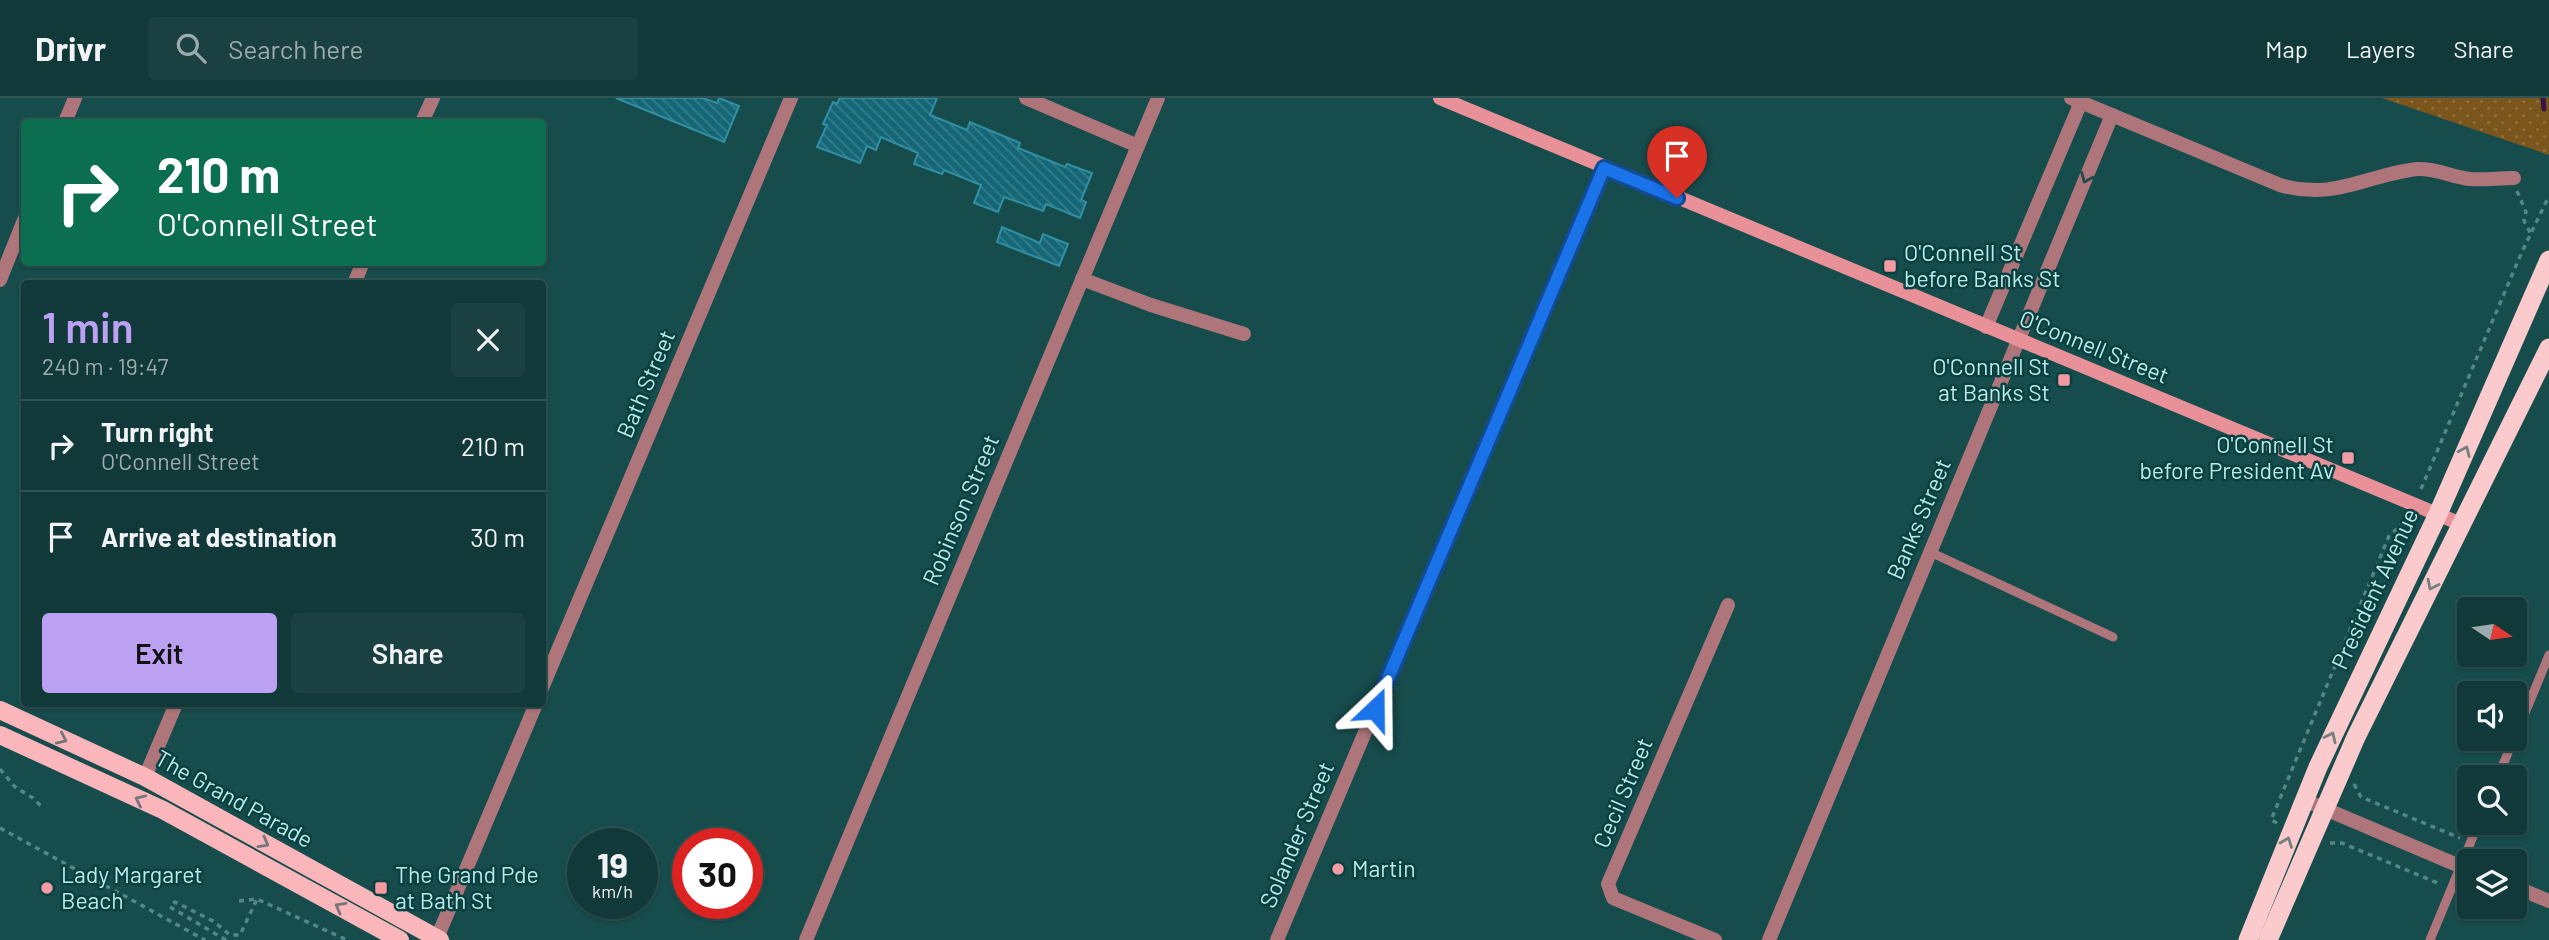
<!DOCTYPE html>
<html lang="en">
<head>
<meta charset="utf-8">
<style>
	:root { --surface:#113939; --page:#1a4041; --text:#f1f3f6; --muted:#9cacae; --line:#305353; --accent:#bca0f2 }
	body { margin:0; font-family:Barlow,sans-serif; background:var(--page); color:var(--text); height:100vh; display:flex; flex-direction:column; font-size:26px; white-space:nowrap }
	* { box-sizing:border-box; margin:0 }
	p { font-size:23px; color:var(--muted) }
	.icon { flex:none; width:38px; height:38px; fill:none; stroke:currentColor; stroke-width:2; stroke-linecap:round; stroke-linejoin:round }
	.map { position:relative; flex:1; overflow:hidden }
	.sheet { position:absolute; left:21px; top:182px; width:525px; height:427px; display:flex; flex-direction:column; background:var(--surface); border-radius:7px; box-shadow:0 2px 5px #0004,0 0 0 2px var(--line) }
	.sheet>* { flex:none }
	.guide { position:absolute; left:21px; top:21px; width:525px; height:147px; border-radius:7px; box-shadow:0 2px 5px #0004,0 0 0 2px var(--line); background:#0b6e4f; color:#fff; overflow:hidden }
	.needle { width:46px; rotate:103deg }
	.buttons { position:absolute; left:2457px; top:499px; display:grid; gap:14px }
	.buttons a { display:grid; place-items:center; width:70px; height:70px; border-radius:7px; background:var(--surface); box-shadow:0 2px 5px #0004,0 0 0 2px var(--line); font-size:35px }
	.speed { position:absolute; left:567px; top:730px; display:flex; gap:14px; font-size:35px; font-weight:700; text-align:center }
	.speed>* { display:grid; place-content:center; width:91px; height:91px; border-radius:50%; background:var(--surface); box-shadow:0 2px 5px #0004,0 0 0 2px var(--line); line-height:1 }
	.speed small { font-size:18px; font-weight:400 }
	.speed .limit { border:10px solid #d22; background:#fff; color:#111 }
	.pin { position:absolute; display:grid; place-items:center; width:60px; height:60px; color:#fff; margin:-72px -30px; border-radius:50% 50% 50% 0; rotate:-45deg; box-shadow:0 0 7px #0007 }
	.pin .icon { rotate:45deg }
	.me { position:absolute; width:77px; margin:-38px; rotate:23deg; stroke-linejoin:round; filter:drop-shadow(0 0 5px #0008) }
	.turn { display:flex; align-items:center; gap:24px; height:147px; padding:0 21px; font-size:32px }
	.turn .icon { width:91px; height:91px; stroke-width:2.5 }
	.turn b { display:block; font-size:49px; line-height:60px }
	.round { display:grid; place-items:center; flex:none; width:74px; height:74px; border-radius:7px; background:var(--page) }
	.head { display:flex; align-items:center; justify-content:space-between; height:119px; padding:0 21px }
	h1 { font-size:42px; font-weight:600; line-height:52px; color:var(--accent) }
	.primary-button { display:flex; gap:14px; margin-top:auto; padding:14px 21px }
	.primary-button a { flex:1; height:80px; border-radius:7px; background:var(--accent); color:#111; font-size:28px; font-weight:600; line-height:80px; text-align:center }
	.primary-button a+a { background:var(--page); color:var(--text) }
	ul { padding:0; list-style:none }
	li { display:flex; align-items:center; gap:21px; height:91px; padding:0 21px; border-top:2px solid var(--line) }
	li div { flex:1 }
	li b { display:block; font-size:26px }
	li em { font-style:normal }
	header { display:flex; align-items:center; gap:42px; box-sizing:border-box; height:98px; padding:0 35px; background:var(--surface); border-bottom:2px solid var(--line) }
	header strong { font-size:33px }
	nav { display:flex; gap:38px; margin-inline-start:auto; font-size:24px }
	.search { width:490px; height:63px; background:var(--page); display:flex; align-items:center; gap:18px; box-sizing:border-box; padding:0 24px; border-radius:7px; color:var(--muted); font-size:26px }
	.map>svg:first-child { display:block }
	.park { fill:url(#park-dots) }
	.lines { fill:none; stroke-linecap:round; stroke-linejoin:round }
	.stream { stroke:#381347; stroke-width:5 }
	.building { fill:url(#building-back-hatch); stroke:#3190a4; stroke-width:2 }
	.path { stroke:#548685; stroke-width:3.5; stroke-dasharray:5 5; stroke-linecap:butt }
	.service { stroke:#ae767a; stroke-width:9 }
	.minor { stroke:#ae767a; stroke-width:14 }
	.tertiary { stroke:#ae767a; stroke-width:14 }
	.secondary { stroke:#e99199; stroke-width:14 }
	.primary { stroke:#fbb6bb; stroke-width:18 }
	.trunk { stroke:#facacd; stroke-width:19 }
	.oneway { stroke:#21494a }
	.oneway2 { stroke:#757f80 }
	.oneway3 { stroke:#757678 }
	.route-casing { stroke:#114b97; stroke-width:18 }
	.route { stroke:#1a73e8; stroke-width:12 }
	.poi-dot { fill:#f49aa2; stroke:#084141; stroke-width:2.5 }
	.labels { text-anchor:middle; stroke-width:5; stroke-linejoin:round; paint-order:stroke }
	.poi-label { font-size:23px; fill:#bce8e7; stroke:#084141; text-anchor:start }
	.street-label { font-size:23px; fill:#bce8e7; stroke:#084141 }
</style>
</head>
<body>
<header>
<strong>Drivr</strong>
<div class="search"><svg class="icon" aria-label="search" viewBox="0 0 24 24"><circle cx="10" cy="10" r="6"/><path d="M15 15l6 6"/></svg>Search here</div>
<nav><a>Map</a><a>Layers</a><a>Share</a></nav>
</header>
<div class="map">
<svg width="2549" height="842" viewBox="0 0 2549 842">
	<defs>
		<pattern id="park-dots" width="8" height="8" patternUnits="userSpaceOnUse" patternTransform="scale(1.75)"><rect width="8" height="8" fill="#7b561c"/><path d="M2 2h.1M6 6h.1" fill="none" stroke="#8c6e3d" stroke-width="1.8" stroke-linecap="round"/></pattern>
		<pattern id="building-back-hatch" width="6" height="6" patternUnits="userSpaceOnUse" patternTransform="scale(1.75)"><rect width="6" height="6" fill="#156777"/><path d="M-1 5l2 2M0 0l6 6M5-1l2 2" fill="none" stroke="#357d8a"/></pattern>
	</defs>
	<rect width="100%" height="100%" fill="#174c4c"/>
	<path class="park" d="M2382,0h167v57z"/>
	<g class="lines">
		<path class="stream" d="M2543,0l1,11"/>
	</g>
	<g class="building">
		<path d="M616,0h87l14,5 2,-5 20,8 -15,36z"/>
		<path d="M840,0h97l-7,17 37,15 3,-8 50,21 -2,5 47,19 2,-3 25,9 -11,27 5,2 -6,16 -34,-14 -3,7 -39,-14 -6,15 -24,-9 7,-18 -37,-15 -2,4 -28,-10 4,-11 -37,-16 -5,13 -9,-4 -7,17 -43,-16 10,-22 -4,-1 10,-22 4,2z"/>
		<path d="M1002,129l38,16 3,-9 25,10 -9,22 -62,-24z"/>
	</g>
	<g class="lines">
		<g class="path">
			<path d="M2517,93l9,21 -2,9 7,13"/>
			<path d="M2421,391l100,-235 28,-58"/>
			<path d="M0,671l15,18 18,11 9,9"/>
			<path d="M2354,686l7,13 99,41"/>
			<path d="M2277,725l-6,-3 118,-284 11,-10 5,-9"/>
			<path d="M0,730l205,112"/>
			<path d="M2330,745h12l98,41"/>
			<path d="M239,803l18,-2 90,41"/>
			<path d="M226,842l-56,-33 5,-5 38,19 17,14h10l17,-36"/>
		</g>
		<g class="service">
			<path d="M1930,454l183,85"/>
			<path d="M2515,639l34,-82"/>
			<path d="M2498,679l16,-39"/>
			<path d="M2430,842l49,-118"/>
		</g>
		<g class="minor">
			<path d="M1026,0l112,48"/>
			<path d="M2071,0l209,87c54,16 86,-10 137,-16 19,-1 35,8 53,10 14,1 29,-1 44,-1"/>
			<path d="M422,24l11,-24"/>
			<path d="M1082,181l69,26 93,29"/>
			<path d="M354,186l9,-22"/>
			<path d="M1986,229l95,-225"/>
			<path d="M542,590l249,-590"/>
			<path d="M145,679l31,-73"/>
			<path d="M437,840l99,-234"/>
			<path d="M806,842l352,-842"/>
			<path d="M1277,842l327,-772"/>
			<path d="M1715,842l-102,-42 -5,-14 120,-279"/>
			<path d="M1769,842l343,-825"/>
		</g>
		<g class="tertiary">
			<path d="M65,24l10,-24"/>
			<path d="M0,182l24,-60"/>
			<path d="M2304,702l165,70"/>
			<path d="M2515,789l34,14"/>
		</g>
		<path class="secondary" d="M1440,0l1021,426"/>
		<g class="primary">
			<path d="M0,612l145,67 295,163"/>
			<path d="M0,637l163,75 237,130"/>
		</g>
		<g class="trunk">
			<path d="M2248,842l70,-173 120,-253 111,-254"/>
			<path d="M2268,842l88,-203 193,-389"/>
		</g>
	</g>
	<defs><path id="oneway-chevron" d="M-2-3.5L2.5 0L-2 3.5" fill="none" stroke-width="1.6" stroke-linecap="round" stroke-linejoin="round" transform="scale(1.75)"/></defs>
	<use class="oneway" href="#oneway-chevron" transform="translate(2086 80) rotate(113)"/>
	<g class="oneway2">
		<use href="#oneway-chevron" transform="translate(2465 353) rotate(-66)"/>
		<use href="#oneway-chevron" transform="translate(2432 487) rotate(116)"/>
		<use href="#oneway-chevron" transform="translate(2331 639) rotate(-65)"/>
		<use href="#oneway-chevron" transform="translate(2287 744) rotate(-69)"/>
	</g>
	<g class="oneway3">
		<use href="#oneway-chevron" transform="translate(62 641) rotate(25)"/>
		<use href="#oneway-chevron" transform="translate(140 702) rotate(-155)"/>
		<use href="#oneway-chevron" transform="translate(264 745) rotate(29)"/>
		<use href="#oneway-chevron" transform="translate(340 809) rotate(-151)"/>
	</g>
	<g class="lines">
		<g class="route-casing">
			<path id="route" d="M1375,611l229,-541 73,30"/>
		</g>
		<use href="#route" class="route"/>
	</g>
	<g class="poi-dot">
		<rect x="1883" y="161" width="14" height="14" rx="3.5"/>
		<rect x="2057" y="275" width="14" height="14" rx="3.5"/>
		<rect x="2341" y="353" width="14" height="14" rx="3.5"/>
		<circle cx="1338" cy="771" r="7"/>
		<circle cx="47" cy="790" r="7"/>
		<rect x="374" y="783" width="14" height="14" rx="3.5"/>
	</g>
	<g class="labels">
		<g class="poi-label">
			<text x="1904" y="163">O'Connell St<tspan x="1904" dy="26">before Banks St</tspan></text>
			<text x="2050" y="277" text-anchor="end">O'Connell St<tspan x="2050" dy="26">at Banks St</tspan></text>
			<text x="2334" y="355" text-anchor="end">O'Connell St<tspan x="2334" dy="26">before President Av</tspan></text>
			<text x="1352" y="779">Martin</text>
			<text x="61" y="785">Lady Margaret<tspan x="61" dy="26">Beach</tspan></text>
			<text x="395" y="785">The Grand Pde<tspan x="395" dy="26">at Bath St</tspan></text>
		</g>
		<g class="street-label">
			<text transform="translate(2094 249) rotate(22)" y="8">O'Connell Street</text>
			<text transform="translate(646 286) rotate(-67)" y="8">Bath Street</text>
			<text transform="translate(961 412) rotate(-67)" y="8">Robinson Street</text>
			<text transform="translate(1919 421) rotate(-67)" y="8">Banks Street</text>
			<text transform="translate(2375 491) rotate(-65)" y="8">President Avenue</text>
			<text transform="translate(1623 695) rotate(-67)" y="8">Cecil Street</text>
			<text transform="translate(234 701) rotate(29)" y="8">The Grand Parade</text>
			<text transform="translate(1297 737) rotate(-67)" y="8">Solander Street</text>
		</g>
	</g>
</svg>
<div class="buttons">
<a><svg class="needle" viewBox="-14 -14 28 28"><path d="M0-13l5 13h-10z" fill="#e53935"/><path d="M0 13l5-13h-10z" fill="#9cacae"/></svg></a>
<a><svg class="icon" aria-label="sound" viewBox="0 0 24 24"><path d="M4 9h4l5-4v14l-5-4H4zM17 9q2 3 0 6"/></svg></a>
<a><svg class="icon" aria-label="search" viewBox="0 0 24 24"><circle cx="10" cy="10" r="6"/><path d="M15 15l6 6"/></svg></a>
<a><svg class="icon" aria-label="layers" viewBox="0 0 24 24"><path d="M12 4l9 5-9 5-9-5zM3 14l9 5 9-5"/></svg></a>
</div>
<div class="speed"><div>19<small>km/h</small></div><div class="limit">30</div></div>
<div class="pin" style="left:1677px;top:100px;background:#d93025"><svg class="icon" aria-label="arrive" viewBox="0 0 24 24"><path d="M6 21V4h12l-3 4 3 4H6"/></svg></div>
<svg class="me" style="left:1375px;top:611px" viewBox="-20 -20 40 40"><path d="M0-17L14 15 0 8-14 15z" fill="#1a73e8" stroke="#fff" stroke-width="4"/></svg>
<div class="guide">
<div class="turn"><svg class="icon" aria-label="right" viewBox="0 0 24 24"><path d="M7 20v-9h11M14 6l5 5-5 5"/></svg><div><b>210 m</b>O'Connell Street</div></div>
</div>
<section class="sheet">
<div class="head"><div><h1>1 min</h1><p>240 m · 19:47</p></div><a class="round"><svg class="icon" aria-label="close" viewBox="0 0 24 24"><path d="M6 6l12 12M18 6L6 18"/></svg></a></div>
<ul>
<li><svg class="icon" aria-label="right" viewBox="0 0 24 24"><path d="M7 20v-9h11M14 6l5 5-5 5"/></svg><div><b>Turn right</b><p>O'Connell Street</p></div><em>210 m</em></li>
<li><svg class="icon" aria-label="arrive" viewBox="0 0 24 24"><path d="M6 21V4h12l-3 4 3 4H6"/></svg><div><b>Arrive at destination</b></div><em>30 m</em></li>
</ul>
<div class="primary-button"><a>Exit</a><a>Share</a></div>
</section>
</div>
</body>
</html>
